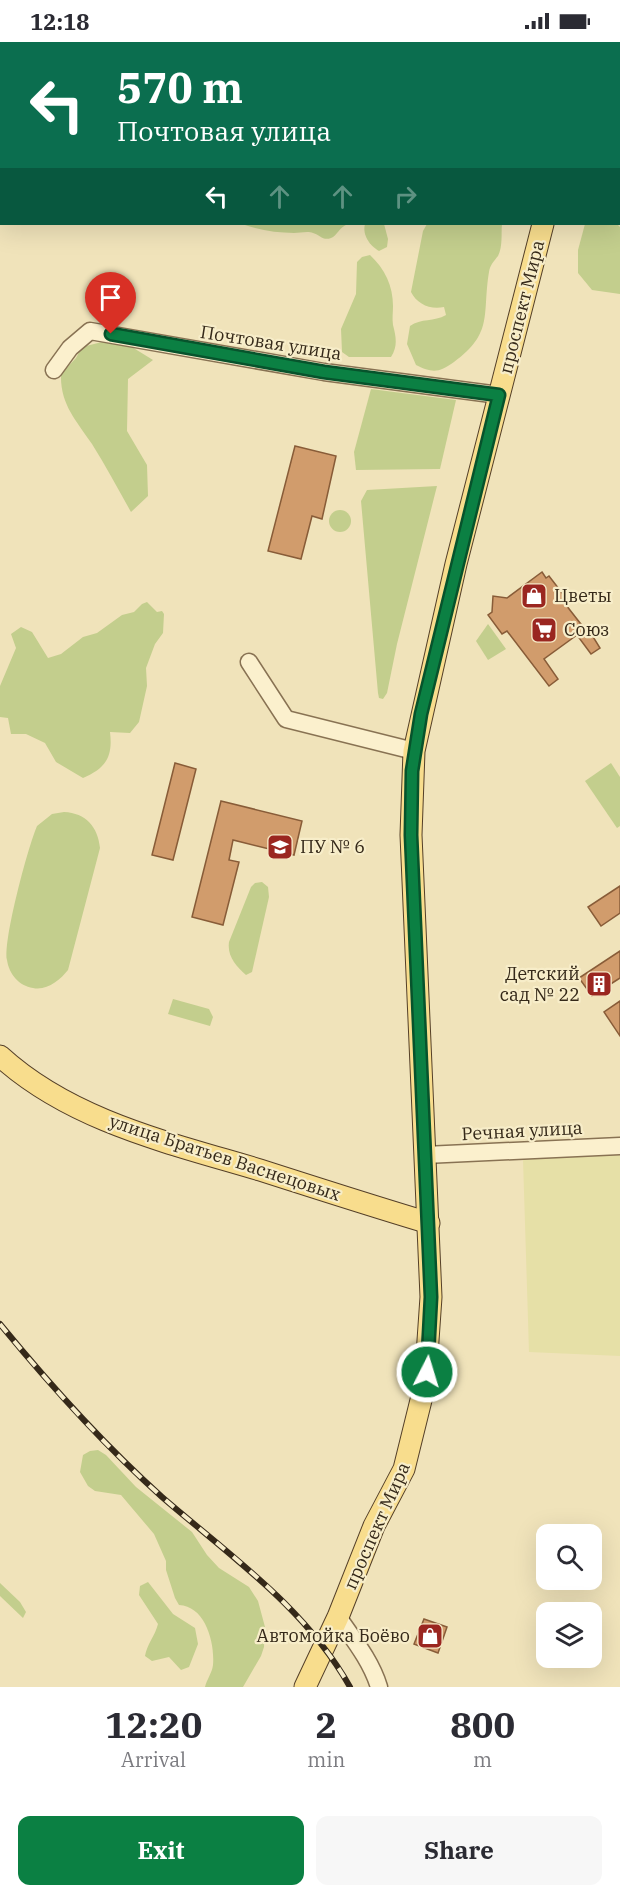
<!DOCTYPE html>
<html lang="en">
<head>
<meta charset="utf-8">
<style>
	:root { --surface:#fff; --page:#f7f7f7; --text:#2b2b33; --muted:#7c7c81; --accent:#0b8043 }
	body { margin:0; font-family:"IBM Plex Serif",serif; background:var(--page); color:var(--text); height:100vh; display:flex; flex-direction:column; font-size:22px; white-space:nowrap }
	* { box-sizing:border-box; margin:0 }
	p { font-size:20px; color:var(--muted) }
	.icon { flex:none; width:33px; height:33px; fill:none; stroke:currentColor; stroke-width:2; stroke-linecap:round; stroke-linejoin:round }
	.map { position:relative; height:1645px; overflow:hidden }
	.details { display:flex; flex-direction:column; background:var(--surface); flex:1 }
	.details>* { flex:none }
	.top-card { position:absolute; left:0px; top:0px; width:621px; height:183px; box-shadow:0 6px 24px #0002; background:#0b6e4f; color:#fff; overflow:hidden }
	.controls { position:absolute; left:536px; top:1482px; display:grid; gap:12px }
	.controls a { display:grid; place-items:center; width:66px; height:66px; border-radius:12px; background:var(--surface); box-shadow:0 6px 24px #0002; font-size:30px }
	.pin { position:absolute; display:grid; place-items:center; width:51px; height:51px; color:#fff; margin:-62px -26px; border-radius:50% 50% 50% 0; rotate:-45deg; box-shadow:0 0 6px #0007 }
	.pin .icon { rotate:45deg }
	.me { position:absolute; width:66px; margin:-33px; rotate:5deg; stroke-linejoin:round; filter:drop-shadow(0 0 4px #0008) }
	.turn { display:flex; align-items:center; gap:21px; height:126px; padding:0 18px; font-size:27px }
	.turn .icon { width:78px; height:78px; stroke-width:2.5 }
	.turn b { display:block; font-size:42px; line-height:51px }
	.lanes { display:flex; align-items:center; height:57px; padding:0 18px; background:#0003; justify-content:center; gap:30px; direction:ltr }
	.lanes .off { opacity:.35 }
	.eta { display:flex; justify-content:space-evenly; align-items:center; height:102px; text-align:center }
	.eta b { font-size:36px; font-weight:700; line-height:42px }
	.action { display:flex; gap:12px; margin-top:auto; padding:12px 18px }
	.action a { flex:1; height:69px; border-radius:12px; background:var(--accent); color:#fff; font-size:24px; font-weight:700; line-height:69px; text-align:center }
	.action a+a { background:var(--page); color:var(--text) }
	.status { display:flex; justify-content:space-between; align-items:center; height:42px; padding:0 30px; background:var(--surface); direction:ltr }
	.status svg { height:16px; fill:currentColor }
	.map>svg:first-child { display:block }
	.farmland { fill:#e6e0a7 }
	.green { fill:#c3ce8d }
	.building { fill:#d19c6c; stroke:#885c38; stroke-width:1.5 }
	.lines { fill:none; stroke-linecap:round; stroke-linejoin:round }
	.minor-casing { stroke:#887253; stroke-width:19 }
	.major-casing { stroke:#543f28; stroke-width:23 }
	.minor { stroke:#fbf0cd; stroke-width:16 }
	.major { stroke:#f8dd8d; stroke-width:21 }
	.rail-casing { stroke:#352919; stroke-width:6 }
	.rail { stroke:#f7edc9; stroke-width:4; stroke-dasharray:11; stroke-linecap:butt }
	.route-casing { stroke:#07532c; stroke-width:15 }
	.route { stroke:#0b8043; stroke-width:10 }
	.labels { text-anchor:middle; stroke-width:4.5; stroke-linejoin:round; paint-order:stroke }
	.street-label { font-size:18px; fill:#352919; stroke:#f7edc9 }
	.poi-label { font-size:18px; fill:#352919; stroke:#f7edc9; text-anchor:start }
</style>
</head>
<body>
<div class="status"><b>12:18</b><svg viewBox="0 0 49 12"><path d="M0 12V9h3v3zM5 12V6h3v6zM10 12V3h3v9zM15 12V0h3v12zM26 1h20v11H26zM47 4h2v5h-2z"/></svg></div>
<div class="map">
<svg width="620" height="1645" viewBox="0 0 620 1645">
	<rect width="100%" height="100%" fill="#f0e3ba"/>
	<path class="farmland" d="M620,1113v201l-91,-4 -6,-193z"/>
	<g class="green">
		<path d="M242,182h106c-9,3 -11,12 -17,14 -8,3 -11,-3 -18,-5 -5,-2 -13,0 -19,0 -17,0 -36,-3 -52,-9z"/>
		<path d="M365,182h19l4,15 -1,8 -8,4c-9,-5 -17,-16 -14,-27z"/>
		<path d="M427,182h75c-1,10 1,22 -4,32 -4,5 -8,9 -9,16 -7,42 5,61 -35,90 -15,11 -22,11 -38,3l-9,-21 3,-18c11,-8 24,-4 36,-11l-2,-8c-14,3 -27,-3 -33,-15l12,-61z"/>
		<path d="M585,182h32l3,3v67l-28,-4 -14,-17v-23z"/>
		<path d="M370,213c15,14 23,31 23,51 0,6 -1,13 0,19 3,12 5,21 -2,32h-42l-7,-5 -1,-23 15,-35 1,-32 5,-5z"/>
		<path d="M102,300l25,2 26,16 -25,19 -1,52 20,34 1,31 -17,16c-13,-23 -25,-46 -39,-68 -16,-24 -32,-40 -31,-70l15,-16 6,-11z"/>
		<path d="M371,347l85,11 -16,69 -84,1 -2,-18z"/>
		<path d="M437,444l-40,158 -10,49 -4,6 -4,-1 -1,-5 -17,-192 6,-11z"/>
		<circle cx="340" cy="479" r="11"/>
		<path d="M147,560l10,10 5,-1 2,3 -1,19 -8,11 -9,24 1,18 -8,36 -9,11 -20,-1c3,25 -4,36 -27,46l-27,-16 -11,-19 -19,-9h-15l-3,-16 -8,-1v-31l16,-38 -5,-14 10,-7 11,5 16,26 13,-4 22,-17 14,-4 25,-18 12,-3 8,-8z"/>
		<path d="M488,582l18,25 -18,11 -12,-19z"/>
		<path d="M611,721l9,14v49l-3,2 -32,-47z"/>
		<path d="M64,770c22,1 34,15 36,36l-32,122c-8,10 -21,21 -35,18 -14,-2 -24,-14 -26,-28 -4,-20 21,-113 30,-134l15,-12z"/>
		<path d="M262,840l6,5 1,10 -17,75 -6,3c-10,-9 -19,-19 -17,-33l22,-55 4,-4z"/>
		<path d="M173,957l36,10 4,8 -3,9 -42,-12z"/>
		<path d="M98,1408l8,5 30,32 56,45 15,23 12,13 30,19 9,14 7,26 -1,20 -3,9 -18,31h-38c2,-8 7,-14 8,-22 2,-23 -8,-59 -34,-60l-4,-7 -9,-28v-9l-12,-27 -33,-39 -26,-4 -7,-5 -8,-14 3,-17 7,-4z"/>
		<path d="M148,1540l25,32 22,14 3,16 -9,23 -8,3 -12,-13 -17,4 -7,-5c2,-12 10,-20 13,-32l-19,-29 1,-9z"/>
		<path d="M0,1541l20,19 6,10 -3,6 -23,-22z"/>
	</g>
	<g class="building">
		<path d="M295,404l41,10 -14,63 -10,-3 -11,43 -33,-8z"/>
		<path d="M542,530l4,6 3,-2 20,26 -3,3 18,23 3,-1 13,21 -9,6 -14,-19 -33,24 14,20 -9,7 -42,-55 -5,3 -14,-19 4,-3 1,-16 14,2z"/>
		<path d="M175,721l21,6 -23,91 -21,-5z"/>
		<path d="M221,759l81,20 -8,34 -61,-15 -4,20 10,2 -16,63 -31,-8z"/>
		<path d="M620,844v27l-19,13 -13,-19z"/>
		<path d="M620,909v27l-28,18 -13,-18z"/>
		<path d="M620,959v35l-16,-24z"/>
		<path d="M424,1577l23,8 -9,26 -24,-9z"/>
	</g>
	<g class="lines">
		<g class="minor-casing">
			<g id="minor">
				<path d="M54,328l16,-22 20,-17 234,41 175,23"/>
				<path d="M249,620l37,57 128,32"/>
				<path d="M425,1113l195,-9"/>
				<path d="M338,1575c16,23 33,44 41,70"/>
			</g>
		</g>
		<g class="major-casing">
			<g id="major">
				<path d="M587,2v-2"/>
				<path d="M0,1014c71,65 170,87 260,114 56,18 112,36 169,53"/>
				<path d="M305,1645l33,-70 36,-91 30,-57 21,-85 6,-87 -20,-462 3,-84 42,-187 87,-340"/>
			</g>
		</g>
		<use href="#minor" class="minor"/>
		<use href="#major" class="major"/>
		<g class="rail-casing">
			<path id="rail" d="M0,1282c50,61 103,120 162,173 67,58 144,111 188,190"/>
		</g>
		<use href="#rail" class="rail"/>
	</g>
	<g class="lines">
		<g class="route-casing">
			<path id="route" d="M111,292l213,38 175,23 -78,319 -9,57 -1,64 20,462 -4,75"/>
		</g>
		<use href="#route" class="route"/>
	</g>
	<defs>
		<g id="shop-square" transform="scale(1.35)"><rect x="-9" y="-9" width="18" height="18" rx="4" fill="#9a2620" stroke="#f7edc9"/><path d="M-5-2.5h2.3a2.7 3.5 0 0 1 5.4 0H5L5.5 6h-11ZM-1.5-2.5h3a1.5 2.3 0 0 0-3 0Z" fill="#fff"/></g>
		<g id="supermarket-square" transform="scale(1.35)"><rect x="-9" y="-9" width="18" height="18" rx="4" fill="#9a2620" stroke="#f7edc9"/><path d="M-6-5.5h2.5l.6 2H6L4.5 2H-2.5L-4.4-4H-6ZM-1.5 3.2a1.3 1.3 0 1 0 .1 0ZM3 3.2a1.3 1.3 0 1 0 .1 0Z" fill="#fff"/></g>
		<g id="university-square" transform="scale(1.35)"><rect x="-9" y="-9" width="18" height="18" rx="4" fill="#9a2620" stroke="#f7edc9"/><path d="M0-5L7-2L0 1L-7-2ZM-4 1L0 2.5L4 1V4Q0 6-4 4Z" fill="#fff"/></g>
		<g id="building-square" transform="scale(1.35)"><rect x="-9" y="-9" width="18" height="18" rx="4" fill="#9a2620" stroke="#f7edc9"/><path d="M-4-6H4V6H1V3H-1V6H-4ZM-2.5-4.3h1.7v1.8h-1.7ZM.8-4.3h1.7v1.8H.8ZM-2.5-1h1.7V.8h-1.7ZM.8-1h1.7V.8H.8Z" fill="#fff"/></g>
	</defs>
	<g fill-rule="evenodd">
		<use href="#shop-square" x="534" y="554"/>
		<use href="#supermarket-square" x="544" y="588"/>
		<use href="#university-square" x="280" y="805"/>
		<use href="#building-square" x="599" y="942"/>
		<use href="#shop-square" x="430" y="1594"/>
	</g>
	<g class="labels">
		<g class="street-label">
			<text transform="translate(522 265) rotate(-76)" y="6">проспект Мира</text>
			<text transform="translate(271 301) rotate(9)" y="6">Почтовая улица</text>
			<text transform="translate(522 1089) rotate(-3)" y="6">Речная улица</text>
			<text transform="translate(225 1116) rotate(18)" y="6">улица Братьев Васнецовых</text>
			<text transform="translate(377 1484) rotate(-66)" y="6">проспект Мира</text>
		</g>
		<g class="poi-label">
			<text x="554" y="560">Цветы</text>
			<text x="564" y="594">Союз</text>
			<text x="300" y="811">ПУ № 6</text>
			<text x="580" y="938" text-anchor="end">Детский<tspan x="580" dy="21">сад № 22</tspan></text>
			<text x="410" y="1600" text-anchor="end">Автомойка Боёво</text>
		</g>
	</g>
</svg>
<div class="controls">
<a><svg class="icon" aria-label="search" viewBox="0 0 24 24"><circle cx="10" cy="10" r="6"/><path d="M15 15l6 6"/></svg></a>
<a><svg class="icon" aria-label="layers" viewBox="0 0 24 24"><path d="M12 4l9 5-9 5-9-5zM3 14l9 5 9-5"/></svg></a>
</div>
<div class="pin" style="left:111px;top:292px;background:#d93025"><svg class="icon" aria-label="arrive" viewBox="0 0 24 24"><path d="M6 21V4h12l-3 4 3 4H6"/></svg></div>
<svg class="me" style="left:427px;top:1330px" viewBox="-20 -20 40 40"><circle r="17" fill="#0b8043" stroke="#fff" stroke-width="3"/><path d="M0-11L8 9 0 5-8 9z" fill="#fff"/></svg>
<div class="top-card">
<div class="turn"><svg class="icon" aria-label="left" viewBox="0 0 24 24"><path d="M17 20v-9H6M10 6l-5 5 5 5"/></svg><div><b>570 m</b>Почтовая улица</div></div>
<div class="lanes"><svg class="icon" aria-label="left" viewBox="0 0 24 24"><path d="M17 20v-9H6M10 6l-5 5 5 5"/></svg><svg class="icon off" aria-label="ahead" viewBox="0 0 24 24"><path d="M12 20V5M6 11l6-6 6 6"/></svg><svg class="icon off" aria-label="ahead" viewBox="0 0 24 24"><path d="M12 20V5M6 11l6-6 6 6"/></svg><svg class="icon off" aria-label="right" viewBox="0 0 24 24"><path d="M7 20v-9h11M14 6l5 5-5 5"/></svg></div>
</div>
</div>
<section class="details">
<div class="eta">
<div><b>12:20</b><p>Arrival</p></div>
<div><b>2</b><p>min</p></div>
<div><b>800</b><p>m</p></div>
</div>
<div class="action"><a>Exit</a><a>Share</a></div>
</section>
</body>
</html>
